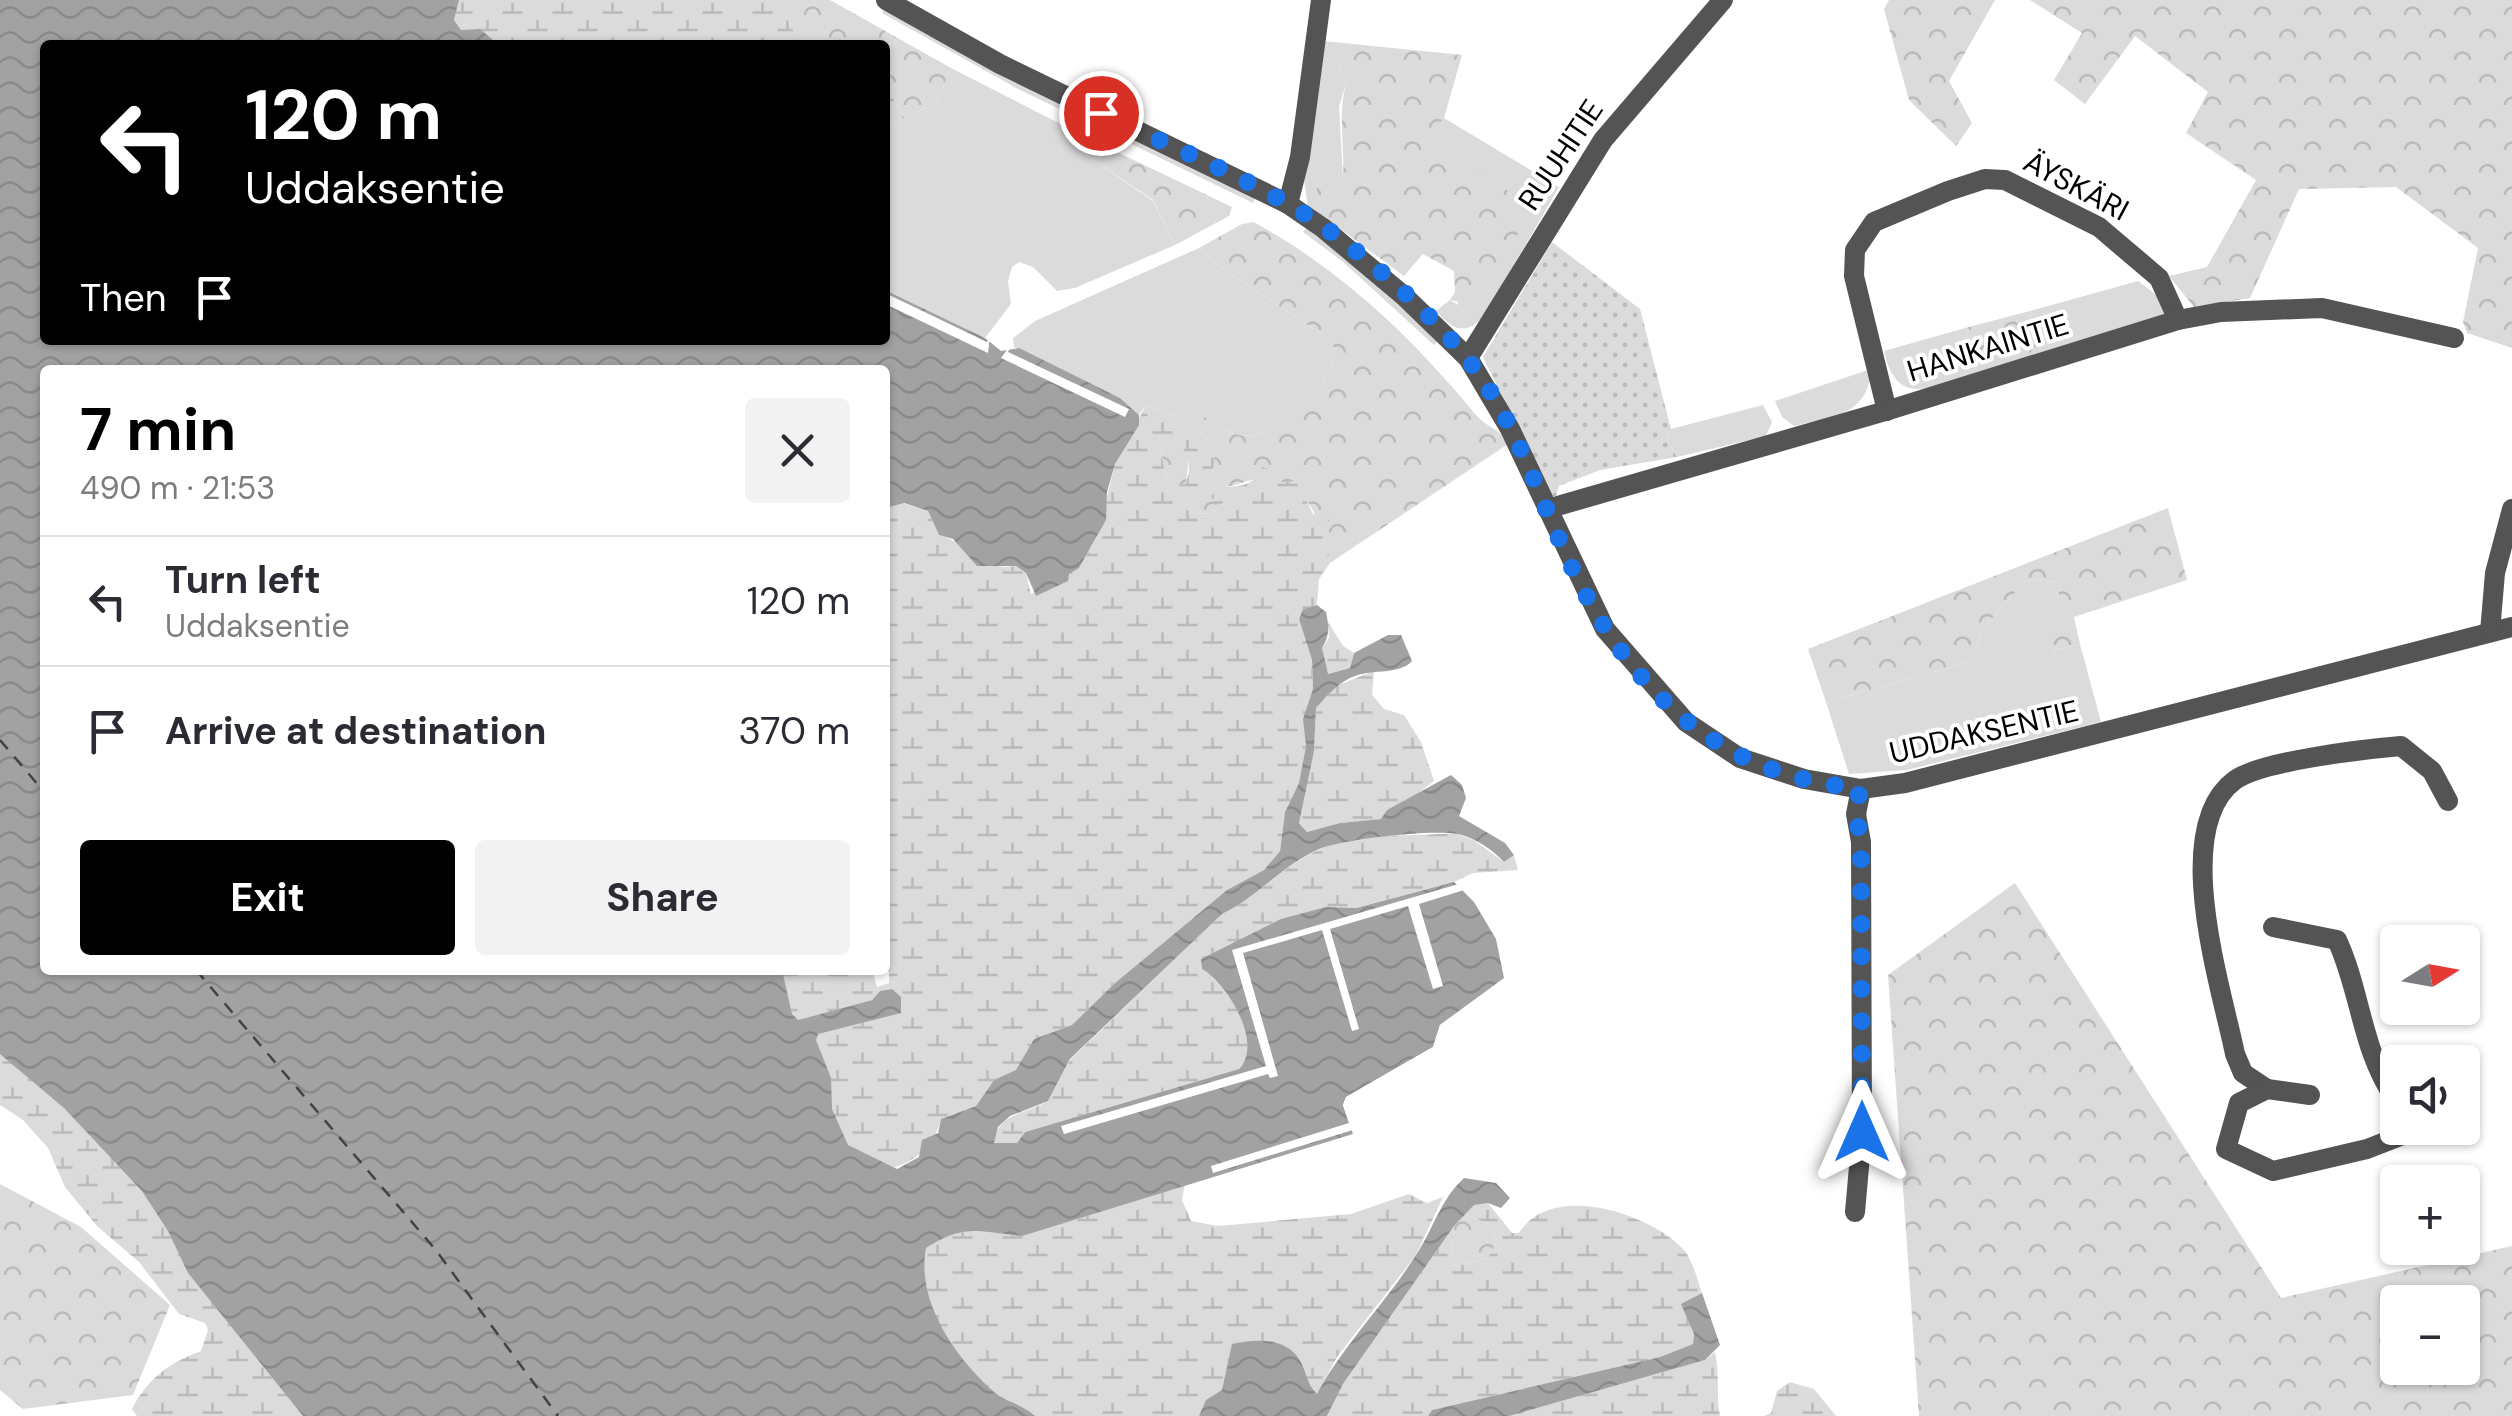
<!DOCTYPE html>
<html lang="en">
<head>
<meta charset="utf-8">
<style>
	:root { --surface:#fff; --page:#f2f2f3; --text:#2b2b33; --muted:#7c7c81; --line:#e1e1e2; --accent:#000 }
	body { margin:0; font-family:"DM Sans",sans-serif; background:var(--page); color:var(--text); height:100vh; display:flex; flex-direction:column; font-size:38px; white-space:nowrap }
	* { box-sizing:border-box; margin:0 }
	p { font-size:32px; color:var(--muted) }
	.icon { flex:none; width:55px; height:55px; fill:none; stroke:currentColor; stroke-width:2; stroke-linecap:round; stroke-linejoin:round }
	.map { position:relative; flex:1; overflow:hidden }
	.sheet { position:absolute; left:40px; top:365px; width:850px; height:610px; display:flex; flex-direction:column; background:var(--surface); border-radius:10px; box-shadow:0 2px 8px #0004 }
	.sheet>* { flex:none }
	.guide { position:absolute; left:40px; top:40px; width:850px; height:305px; border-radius:10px; box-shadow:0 2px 8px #0004; background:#000; color:#fff; overflow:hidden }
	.needle { width:65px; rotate:79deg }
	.fabs { position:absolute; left:2380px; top:925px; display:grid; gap:20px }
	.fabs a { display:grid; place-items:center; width:100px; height:100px; border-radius:10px; background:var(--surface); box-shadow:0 2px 8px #0004; font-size:50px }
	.pin { position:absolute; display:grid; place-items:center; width:85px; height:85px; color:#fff; margin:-42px; border:5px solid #fff; border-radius:50%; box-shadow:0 2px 10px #0007 }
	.me { position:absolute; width:110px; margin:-55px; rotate:0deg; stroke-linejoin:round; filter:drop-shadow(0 0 8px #0008) }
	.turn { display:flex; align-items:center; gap:35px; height:210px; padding:0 40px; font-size:45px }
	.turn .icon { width:130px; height:130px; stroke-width:2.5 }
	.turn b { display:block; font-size:70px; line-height:85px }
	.then { display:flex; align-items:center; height:95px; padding:0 40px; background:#0003; gap:20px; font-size:38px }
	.round { display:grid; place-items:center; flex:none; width:105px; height:105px; border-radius:10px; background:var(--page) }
	.head { display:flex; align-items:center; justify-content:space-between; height:170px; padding:0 40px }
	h1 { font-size:60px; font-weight:700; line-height:75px; color:var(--accent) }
	.cta { display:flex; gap:20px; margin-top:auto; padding:20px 40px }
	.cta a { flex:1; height:115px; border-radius:10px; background:var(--accent); color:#fff; font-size:40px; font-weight:700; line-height:115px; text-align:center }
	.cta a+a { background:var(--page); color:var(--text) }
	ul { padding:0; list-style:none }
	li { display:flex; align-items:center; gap:30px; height:130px; padding:0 40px; border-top:2px solid var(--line) }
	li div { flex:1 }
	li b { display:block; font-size:38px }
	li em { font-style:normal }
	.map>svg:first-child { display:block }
	.green { fill:#dbdbdb }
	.forest { fill:url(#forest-crowns); fill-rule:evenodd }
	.wetland { fill:url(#wetland-marsh); fill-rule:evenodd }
	.park { fill:url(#park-dots) }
	.water { fill:url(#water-waves) }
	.pier { fill:#fff }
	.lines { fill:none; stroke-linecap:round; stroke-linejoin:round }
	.ferry { stroke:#434343; stroke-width:2.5; stroke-dasharray:12 10; stroke-linecap:butt }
	.street { stroke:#545454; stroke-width:20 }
	.route { stroke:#1a73e8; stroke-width:18; stroke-dasharray:0 32.4 }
	.labels { text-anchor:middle; stroke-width:8; stroke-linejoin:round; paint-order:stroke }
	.street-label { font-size:30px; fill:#000; stroke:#fff }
</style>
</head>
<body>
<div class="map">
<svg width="2512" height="1416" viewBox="0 0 2512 1416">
	<defs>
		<pattern id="forest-crowns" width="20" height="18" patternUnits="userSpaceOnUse" patternTransform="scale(2.5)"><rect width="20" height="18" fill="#dbdbdb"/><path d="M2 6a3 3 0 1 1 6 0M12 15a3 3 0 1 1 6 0" fill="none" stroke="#bababa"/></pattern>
		<pattern id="wetland-marsh" width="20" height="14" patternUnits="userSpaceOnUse" patternTransform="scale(2.5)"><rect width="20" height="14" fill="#dbdbdb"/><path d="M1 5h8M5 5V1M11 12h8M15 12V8" fill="none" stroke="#bababa"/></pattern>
		<pattern id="park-dots" width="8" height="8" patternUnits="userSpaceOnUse" patternTransform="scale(2.5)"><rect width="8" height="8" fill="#dbdbdb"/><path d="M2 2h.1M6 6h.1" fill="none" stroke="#bababa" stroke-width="1.8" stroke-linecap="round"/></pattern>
		<pattern id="water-waves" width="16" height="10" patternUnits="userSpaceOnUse" patternTransform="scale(2.5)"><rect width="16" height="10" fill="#a2a2a2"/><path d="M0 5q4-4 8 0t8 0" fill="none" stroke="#8a8a8a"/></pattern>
	</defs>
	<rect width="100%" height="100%" fill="#fff"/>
	<g class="green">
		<path d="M885,8l371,188 -3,7 -235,-114 -136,-76z"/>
		<path d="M1322,58l16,5 9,18 -8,25 4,72 -26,8v15l7,16 -16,-9 -4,-28z"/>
		<path d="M951,68l143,73 -8,14 67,46 22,44 -100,43 -18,3 -24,-24 -14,-5 -7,5 -4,14 3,23 -26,34 -100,-48v-162l52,-26z"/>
		<path d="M1444,118l115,69 -73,126c-17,22 -32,20 -50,-2l14,-11 8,5 7,-138 -37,-29z"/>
		<path d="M1307,227l132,112 -5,6 -92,-84 -39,-29z"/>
		<path d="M1199,248l17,16 113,75 6,10c-6,40 -53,93 -96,86 -16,-3 -34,-18 -48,-26l-13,7 -32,-11 -7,10 -19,-17 -106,-51 -1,-9 22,-17z"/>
		<path d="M2138,281l26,20v13l-122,38 -12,-41z"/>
		<path d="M1965,328l12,45c-44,13 -80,37 -93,-22z"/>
		<path d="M1871,369c-2,46 -39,48 -77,57l-12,-9 -7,-16z"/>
		<path d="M1763,405l9,17 -6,14 -89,21 -11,-19 5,-9z"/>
		<path d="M2026,580l34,2 -7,69 27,-7 21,78 -194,48 -58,4 -23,-72 143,-40 16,-36z"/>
	</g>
	<g class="forest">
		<path d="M777,0h53l121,68 -14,34 -32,16 -20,-33v-40h-84z"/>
		<path d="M1889,0h106l-46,81 23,42 -16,23 -47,-46 -25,-91z"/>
		<path d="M2030,0h482v348l-45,-15 -4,-11 15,-74 -82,-61 -97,2 -49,109 -56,9 -25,-31 38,-9 49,-87 -70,-47 22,-41 -73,-56 -50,68 -31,-24 28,-47z"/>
		<path d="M1323,41l139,14 -18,63 -16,20 80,53 14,36 -47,78 -25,-5 5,-8 -1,-21 -31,-17 -19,22 -80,-59 -8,-16 1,-15 26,-9c2,-33 -6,-64 4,-96l-9,-18 -16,-5z"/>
		<path d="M1094,141l138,66 -3,9 -54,29 -22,-45 -67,-45z"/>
		<path d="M1254,222c88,49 158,115 222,193 11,13 26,14 32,29l-178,119c-6,-38 -23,-86 -70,-84 -13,0 -23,8 -38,8l-4,20 -6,7 -22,-1 -4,-10 30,-58 -38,-29 13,-8c14,9 32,24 48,27 43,7 90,-46 96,-86l-6,-10 -113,-75 -17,-16 43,-24z"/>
		<path d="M2030,311l12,41 -65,21 -12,-45z"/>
		<path d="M1171,444h9l9,12 -3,27 -10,4 -9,-5 -6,-31z"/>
		<path d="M2168,508l19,72 -113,37 6,27 -28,7 8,-69 -34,-2 -41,46 -16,36 -143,40 -18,-53z"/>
		<path d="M2015,883l266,415 231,-52v170h-593l-31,-441zM2398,1302h64v66h-64z"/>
		<path d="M0,1184l81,43 89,78 -37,90 -110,14 -23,-19z"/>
		<path d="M1465,1214l24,10 8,17 -9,17 -31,8 -6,-7 3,-33z"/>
	</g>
	<g class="wetland">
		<path d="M459,0h318l24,45h-340l3,-9 -10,-16z"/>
		<path d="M885,85l20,33 -20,10z"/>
		<path d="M1146,405l32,11 38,29c-1,15 -4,37 -13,51l-12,1 -5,6 4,10 22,1 6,-7 -7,-11 11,-9c19,0 33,-2 40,-20l14,4 5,11 16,-1 16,33 14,3 5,8 -6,11 4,27 -11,16 -2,26 -14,4 -4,10 13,41 1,29 -9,30 2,27 -7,37 -14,29 -5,39 -16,19 -37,20 -112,93 -43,42 -38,14 -18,32 -22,9 -18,26 -35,13c-9,34 -35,49 -67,53l-103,-91 47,-47 74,-45 -12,2 -8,9 -74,20 -70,-50h144l5,17 12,-4v-12l-4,-2v-487l10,19 33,10 11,24c30,8 40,37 77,31l10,7 5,21 48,-26 19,-33 17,-71zM1171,444h9c10,14 11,23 6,39l-10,4 -9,-5 -6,-31z"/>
		<path d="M1328,622l15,24 11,7 -4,15 -23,6 -5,-26 7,-10z"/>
		<path d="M1374,671l-2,24 12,14 20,6 17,27 13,39 -29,22 -18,7 -5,9 -42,4 -33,9 -8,-10 -1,-9 16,-62 2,-43 20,-22z"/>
		<path d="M1455,833l20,8 29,21 10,-7 4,15 -45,3 -19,9 -99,26 -29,-1 -125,52 1,10c26,14 62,74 37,100l-214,63 -8,11 -23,1c1,-30 34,-31 54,-43l22,-41 152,-146c35,-17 61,-48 96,-64 40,-19 93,-13 137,-17z"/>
		<path d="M0,992l349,424h-212l-5,-7c16,-31 37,-46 69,-58l7,-21 -3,-7 -26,-9 -40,-52 -42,-36 -32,-39 -17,-39 -25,-28 -23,-15z"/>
		<path d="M1185,1183l-3,17 9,21 27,5 133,-12 58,-20 18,9 16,-6 -27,58 -79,102 -31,59h-303l-24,-7 -80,-161 33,-18z"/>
		<path d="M1488,1203l24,30h7c32,-52 131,-20 165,17 9,11 13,29 18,43l-20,11 12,30 -1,10 -33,13 -228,53 -4,6h-101l16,-32 111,-158 -3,33 6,7 31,-8 9,-17 -8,-17 -24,-10 9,-9z"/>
		<path d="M1715,1352c5,24 1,43 5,64h-211l196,-56z"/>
		<path d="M1790,1382l24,7 22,27h-72l7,-3 6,-22z"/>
	</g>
	<path class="park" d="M1552,242l88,67 31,120 -5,9 11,19 -77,13 -41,16 -3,10h-5l-68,-139z"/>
	<g class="water">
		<path d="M0,0h459l-5,20 7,10 19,-1 18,15 13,-4 9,5h-475v295h840v-50l100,48 16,13 18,-3 101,50 19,17v10l-24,39 -8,28 -1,28 -27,48 -10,6 -1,7 -32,15 -10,-23 -10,-7h-39l-24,-27 -14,-4 -11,-24 -24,-8 -19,5v-138h-840v600h737l10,44 6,6 74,-20 8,-9 12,-2 9,8v16l-83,21 -2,6 15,38 1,31 16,36 49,24 22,-12 3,-17 16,-7 3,-14 35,-13 18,-26 22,-10 18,-31 38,-14 43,-42 112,-93 37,-20 16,-19 5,-39 14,-29 7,-37 -3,-27 10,-30 -1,-29 -13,-41 4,-10 14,-4 9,7c3,14 4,23 -4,36l6,26 22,-6 4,-15 34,-18h13l11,26c-13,14 -39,8 -57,15 -17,6 -27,19 -39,32l-2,43 -15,72 8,9 33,-9 41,-4 6,-9 64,-35 11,10 4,13 -7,18 46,27 9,12 -10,7c-12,-13 -29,-24 -46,-28 -26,-5 -115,5 -139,15 -36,16 -62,48 -97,65l-152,145 -22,42 -38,15 -12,11 -4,16h23l8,-11 214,-63c25,-26 -12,-86 -37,-100l-1,-10 80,-40 45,-12 30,1 98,-26 20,20 22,37 8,39 -64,47 -7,22 -87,50 -3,8 10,29 -331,102c-44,-4 -56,-13 -96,12 -10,54 29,109 68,144 12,10 30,13 41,24h-732l-115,-143 -20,-42 -26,-40 -78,-83 -64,-54z"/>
		<path d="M1464,1178l32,5 14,15 -9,10 -13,-5 -14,2 -20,21 -111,158 -16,32h-128l7,-16 16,-10 10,-46c22,-5 53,-7 67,15 8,12 7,25 18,35 27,-50 68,-90 99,-139 18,-27 24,-55 48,-77z"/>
		<path d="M1702,1293l18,52 -15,15 -196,56h-81l4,-6 228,-53 33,-13 1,-10 -13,-30z"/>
	</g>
	<g class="pier">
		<path d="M885,293l102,49 3,-6 -2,17 -103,-49z"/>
		<path d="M1012,343l-4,9 121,57 -4,8 -124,-59z"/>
		<path d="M1462,883l2,7 -45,14 24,82 -10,3 -25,-83 -78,23 29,100 -7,2 -30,-101 -79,23 35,123 -8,2 -2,-4 -204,60 -3,-8 205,-60 -34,-116z"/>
		<path d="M1509,975l-1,7 -64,46 -8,23 -86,49 6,29 -143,44 -2,-7 138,-43 -6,-18 3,-8 87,-50 7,-22z"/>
	</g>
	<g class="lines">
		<g class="ferry">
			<path d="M0,740l45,53"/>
			<path d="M196,970l239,279 123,167"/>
		</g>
		<g class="street">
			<path d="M886,0l114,64 288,140 35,24 81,68 64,62 42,71 95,200 81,93 54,36 64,21 57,10 44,-6 607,-156"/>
			<path d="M1288,204l12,-47 21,-157"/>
			<path d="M1468,358l135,-218 120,-140"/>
			<path d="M1887,411l-33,-135 1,-26 19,-28 74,-31 37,-12 20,1 94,47 60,51 19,42"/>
			<path d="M1547,509l342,-99 289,-90 43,-8 101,-4 132,30"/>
			<path d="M2490,632l5,-59 17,-64"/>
			<path d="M2273,927l64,13c24,52 24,108 57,157"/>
			<path d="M2267,1089l-24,-16 -8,-19c-13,-65 -66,-226 0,-274 27,-19 130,-31 166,-34l31,25 16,30"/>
			<path d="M2310,1095l-43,-6 -28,14 -13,46 47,22 94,-22 54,-21"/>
			<path d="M1855,1212l7,-79 -1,-291 -5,-28 5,-25"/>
		</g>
	</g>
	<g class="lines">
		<path class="route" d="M1101,113c61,29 125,56 184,89 60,34 142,105 184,159 45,57 68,130 98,196 58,127 148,220 293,231l-4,26 5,28 1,290"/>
	</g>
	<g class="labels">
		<g class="street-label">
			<text transform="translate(1561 155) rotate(-56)" y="10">RUUHITIE</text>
			<text transform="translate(2076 186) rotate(28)" y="10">ÄYSKÄRI</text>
			<text transform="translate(1988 348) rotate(-17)" y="10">HANKAINTIE</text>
			<text transform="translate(1984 732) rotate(-13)" y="10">UDDAKSENTIE</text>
		</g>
	</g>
</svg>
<div class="fabs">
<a><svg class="needle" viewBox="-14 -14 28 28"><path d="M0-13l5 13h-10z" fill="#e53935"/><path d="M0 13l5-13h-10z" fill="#7c7c81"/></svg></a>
<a><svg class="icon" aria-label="sound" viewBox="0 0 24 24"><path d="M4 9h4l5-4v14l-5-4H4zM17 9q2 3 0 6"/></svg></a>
<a>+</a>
<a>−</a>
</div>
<div class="pin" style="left:1101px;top:113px;background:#d93025"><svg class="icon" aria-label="arrive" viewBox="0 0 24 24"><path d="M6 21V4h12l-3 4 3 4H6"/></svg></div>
<svg class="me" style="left:1862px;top:1132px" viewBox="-20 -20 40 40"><path d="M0-17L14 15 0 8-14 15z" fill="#1a73e8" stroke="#fff" stroke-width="4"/></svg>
<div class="guide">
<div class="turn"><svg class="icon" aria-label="left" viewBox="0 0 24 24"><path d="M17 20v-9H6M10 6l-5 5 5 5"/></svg><div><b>120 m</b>Uddaksentie</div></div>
<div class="then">Then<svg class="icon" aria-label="arrive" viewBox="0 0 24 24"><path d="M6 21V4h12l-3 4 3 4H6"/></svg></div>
</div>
<section class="sheet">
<div class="head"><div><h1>7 min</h1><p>490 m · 21:53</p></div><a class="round"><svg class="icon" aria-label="close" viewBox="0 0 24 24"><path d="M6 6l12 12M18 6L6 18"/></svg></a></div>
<ul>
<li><svg class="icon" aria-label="left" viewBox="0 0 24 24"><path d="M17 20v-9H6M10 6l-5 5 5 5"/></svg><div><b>Turn left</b><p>Uddaksentie</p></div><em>120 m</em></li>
<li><svg class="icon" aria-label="arrive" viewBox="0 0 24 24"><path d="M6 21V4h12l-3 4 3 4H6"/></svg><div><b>Arrive at destination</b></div><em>370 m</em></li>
</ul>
<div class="cta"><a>Exit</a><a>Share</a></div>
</section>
</div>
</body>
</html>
